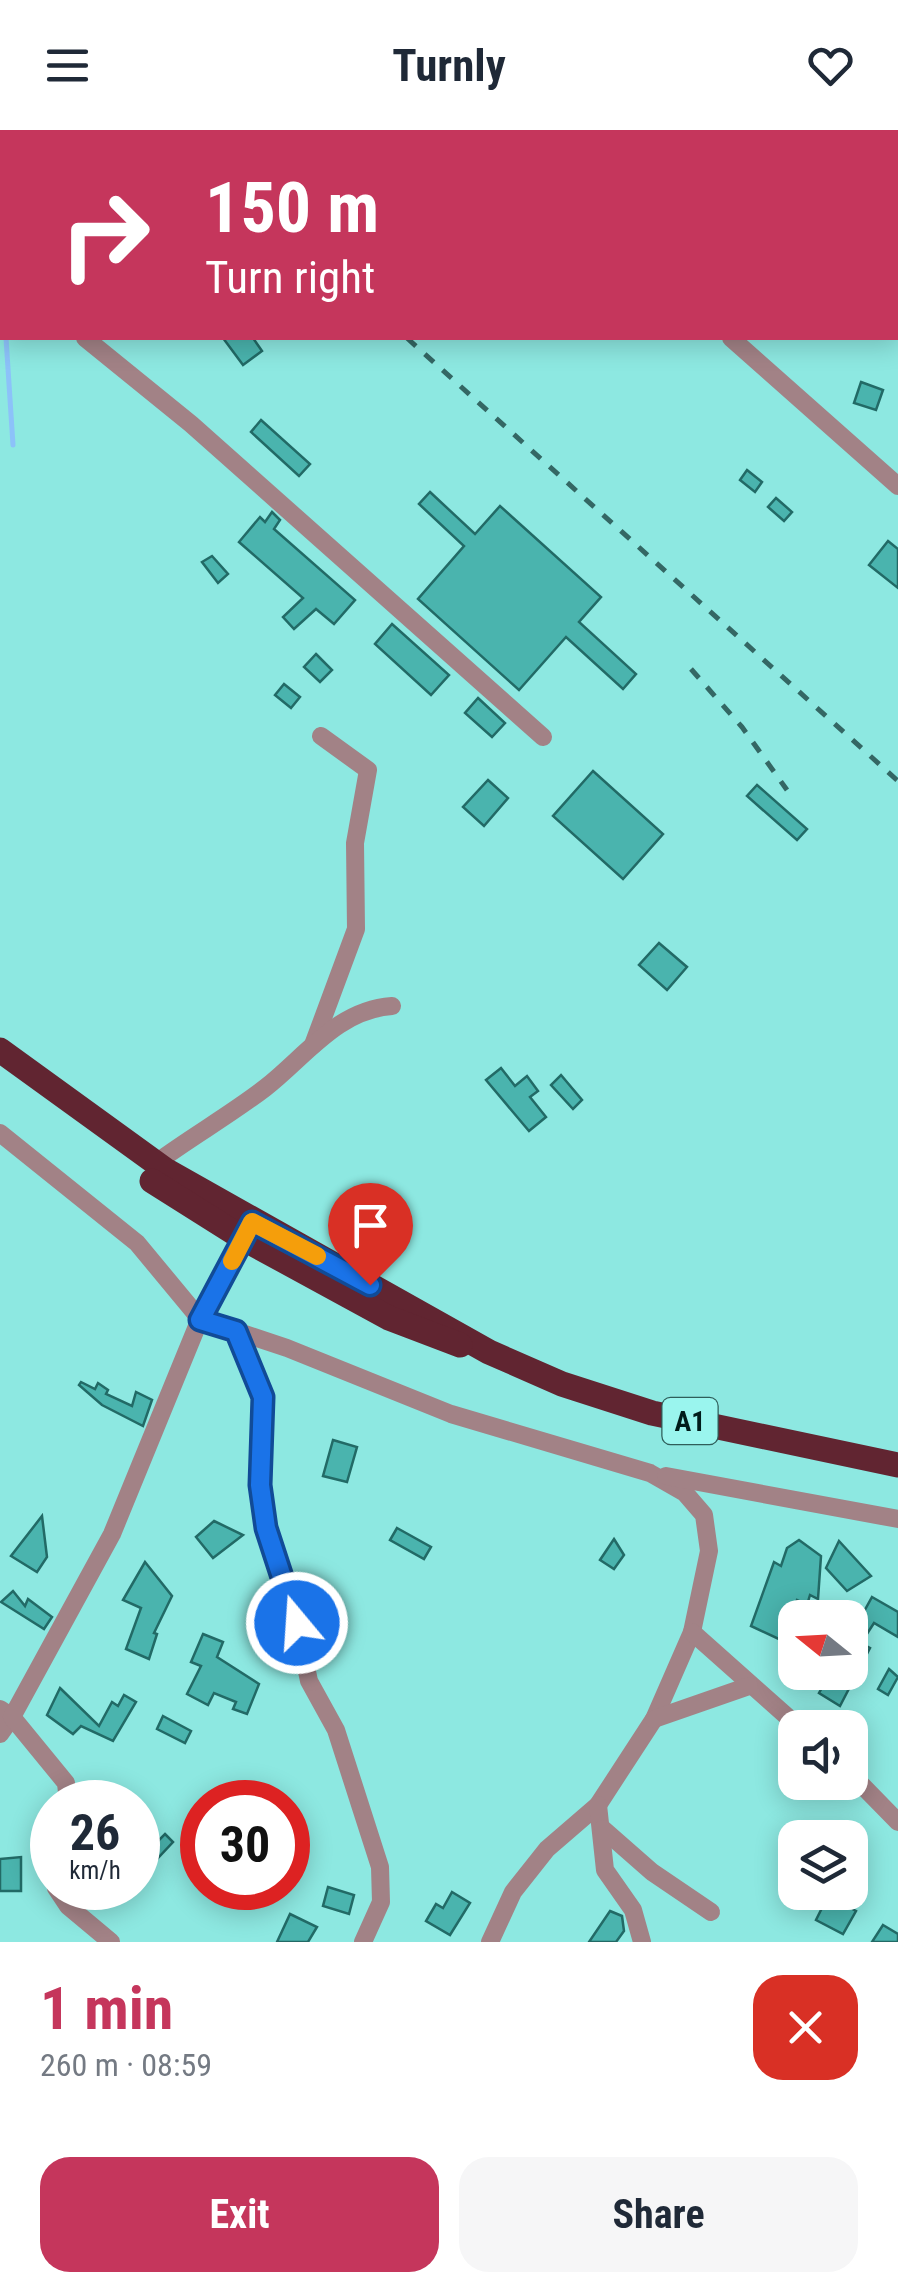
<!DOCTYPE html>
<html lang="en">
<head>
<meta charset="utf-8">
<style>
	:root { --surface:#fff; --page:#f6f6f7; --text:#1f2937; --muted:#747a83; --accent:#c5365c }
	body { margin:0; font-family:"Roboto Condensed",sans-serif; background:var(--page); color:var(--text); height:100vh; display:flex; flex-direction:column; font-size:38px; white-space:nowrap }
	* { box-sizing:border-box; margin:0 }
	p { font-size:32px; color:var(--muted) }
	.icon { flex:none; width:55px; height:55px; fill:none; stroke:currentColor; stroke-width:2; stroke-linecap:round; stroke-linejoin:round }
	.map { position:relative; height:1812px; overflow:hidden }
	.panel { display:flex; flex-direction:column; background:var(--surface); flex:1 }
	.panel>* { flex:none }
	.hud { position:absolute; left:0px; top:0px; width:900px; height:210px; box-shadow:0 5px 25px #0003; background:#c5365c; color:#fff; overflow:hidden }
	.needle { width:65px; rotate:288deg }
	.buttons { position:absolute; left:778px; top:1470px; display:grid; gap:20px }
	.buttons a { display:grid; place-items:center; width:90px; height:90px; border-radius:20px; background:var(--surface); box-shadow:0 5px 25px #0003; font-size:50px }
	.speed { position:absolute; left:30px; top:1650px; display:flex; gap:20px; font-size:50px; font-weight:700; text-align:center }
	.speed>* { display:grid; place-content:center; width:130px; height:130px; border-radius:50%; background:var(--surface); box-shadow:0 5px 25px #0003; line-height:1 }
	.speed small { font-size:25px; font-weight:400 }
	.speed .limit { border:15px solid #d22; background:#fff; color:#111 }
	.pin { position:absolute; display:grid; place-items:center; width:85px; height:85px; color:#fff; margin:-102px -42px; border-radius:50% 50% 50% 0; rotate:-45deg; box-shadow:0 0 10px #0007 }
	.pin .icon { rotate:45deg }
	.me { position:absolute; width:110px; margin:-55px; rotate:342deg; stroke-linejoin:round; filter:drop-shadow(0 0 8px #0008) }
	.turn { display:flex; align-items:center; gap:35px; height:210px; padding:0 40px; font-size:45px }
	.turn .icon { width:130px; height:130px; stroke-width:2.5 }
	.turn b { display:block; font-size:70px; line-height:85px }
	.round { display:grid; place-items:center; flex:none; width:105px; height:105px; border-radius:30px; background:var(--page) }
	.head { display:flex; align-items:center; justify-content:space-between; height:170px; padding:0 40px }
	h1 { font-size:60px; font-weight:700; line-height:75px; color:var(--accent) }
	.cta { display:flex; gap:20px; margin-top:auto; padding:20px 40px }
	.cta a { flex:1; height:115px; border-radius:30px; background:var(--accent); color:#fff; font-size:40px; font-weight:700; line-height:115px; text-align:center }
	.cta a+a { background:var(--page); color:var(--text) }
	header { display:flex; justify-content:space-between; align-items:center; height:130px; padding:0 40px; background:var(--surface); font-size:45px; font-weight:700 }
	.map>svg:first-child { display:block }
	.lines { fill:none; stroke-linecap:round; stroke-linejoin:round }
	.stream { stroke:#8cc2f9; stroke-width:5 }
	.building { fill:#4ab4ae; stroke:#226a66; stroke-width:2.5 }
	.minor { stroke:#a28286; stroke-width:18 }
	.highway { stroke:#612531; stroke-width:25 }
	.rail { stroke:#346764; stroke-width:5; stroke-dasharray:12 12; stroke-linecap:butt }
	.route-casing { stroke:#114b97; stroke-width:25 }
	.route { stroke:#1a73e8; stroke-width:18 }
	.slow { stroke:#f59e0b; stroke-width:18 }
	.labels { text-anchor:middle; stroke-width:8; stroke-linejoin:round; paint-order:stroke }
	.shield { fill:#9af5ee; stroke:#2f5e5a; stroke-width:2.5 }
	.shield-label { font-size:28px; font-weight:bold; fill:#011d1b }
</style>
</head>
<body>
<header><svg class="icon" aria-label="menu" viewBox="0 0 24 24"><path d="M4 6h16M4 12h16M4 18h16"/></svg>Turnly<svg class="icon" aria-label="heart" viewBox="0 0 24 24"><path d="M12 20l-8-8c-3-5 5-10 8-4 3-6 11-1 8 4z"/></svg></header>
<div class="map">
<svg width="898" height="1812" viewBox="0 0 898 1812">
	<rect width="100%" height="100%" fill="#8de8e1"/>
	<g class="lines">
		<g class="stream">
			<path d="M2,127v21"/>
			<path d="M6,208l7,107"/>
		</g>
	</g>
	<g class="building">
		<path d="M223,208h30l9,13 -19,14z"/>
		<path d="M861,252l22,8 -7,20 -22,-7z"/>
		<path d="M261,290l49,44 -11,12 -48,-44z"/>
		<path d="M747,340l15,12 -7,10 -15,-12z"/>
		<path d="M430,362l45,42 25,-28 101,91 -22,25 57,52 -13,15 -57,-52 -47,53 -101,-91 46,-53 -45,-42z"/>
		<path d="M776,368l16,14 -8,9 -16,-14z"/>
		<path d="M272,382l8,8 -6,9 81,71 -21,24 -18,-15 -22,20 -11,-12 20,-19 -64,-56 21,-25 5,5z"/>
		<path d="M888,411l10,8v39l-29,-23z"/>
		<path d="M212,426l16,18 -10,9 -16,-21z"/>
		<path d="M392,494l57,51 -18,20 -56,-51z"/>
		<path d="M316,524l16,16 -12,12 -16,-15z"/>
		<path d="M284,554l16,13 -9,11 -16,-13z"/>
		<path d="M478,568l27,25 -13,14 -27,-24z"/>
		<path d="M593,641l70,63 -40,45 -70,-63z"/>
		<path d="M488,650l20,18 -24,28 -21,-19z"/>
		<path d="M757,655l50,44 -10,11 -50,-44z"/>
		<path d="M659,813l28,24 -20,23 -28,-25z"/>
		<path d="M501,938l14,18 12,-10 11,15 -8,6 16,20 -17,14 -43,-51z"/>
		<path d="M561,945l21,25 -9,9 -22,-24z"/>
		<path d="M81,1252l14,7 3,-6 10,7 -2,4 26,12 4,-14 16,8 -9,26 -41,-21 -23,-20z"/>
		<path d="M333,1310l24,7 -10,35 -24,-6z"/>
		<path d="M42,1386l5,41 -10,15 -26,-16z"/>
		<path d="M214,1391l29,14 -30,23 -17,-21z"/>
		<path d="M397,1398l34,19 -7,12 -34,-19z"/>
		<path d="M614,1409l10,16 -10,14 -14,-9z"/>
		<path d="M799,1410l22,16 -3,43 -8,-4 -3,10 -10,-5 -16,40 -30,-14 23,-64 7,4 6,-18z"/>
		<path d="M839,1411l32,35 -24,15 -21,-23z"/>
		<path d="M145,1432l27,34 -18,37 3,1 -8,25 -23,-10 15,-41 -18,-8z"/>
		<path d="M13,1461l12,15 3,-7 24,18 -8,12 -43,-27z"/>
		<path d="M872,1467l26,15v25l-24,-14 -13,20 9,5 -30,58 -21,-13 12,-21h19v-35z"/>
		<path d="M203,1504l20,8 -6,15 42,27 -12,30 -14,-5 3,-7 -22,-9 -6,12 -21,-11 14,-28 -10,-4z"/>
		<path d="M889,1539l9,8 -10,18 -10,-6z"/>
		<path d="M60,1558l39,38 13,-24 6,4 6,-11 12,7 -23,39 -32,-15 -8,8 -26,-19z"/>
		<path d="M163,1586l28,15 -6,12 -28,-14z"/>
		<path d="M165,1704l8,8 -15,16 -9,-8z"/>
		<path d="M21,1727v34h-21v-32z"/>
		<path d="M328,1757l26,8 -5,19 -26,-8z"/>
		<path d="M452,1762l18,11 -20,32 -24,-14 10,-17 7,4z"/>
		<path d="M828,1766l28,15 -13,23 -27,-14z"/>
		<path d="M610,1781l12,5 2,15 -8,11h-27z"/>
		<path d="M290,1784l27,13 -9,15h-31z"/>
		<path d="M883,1795l15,9v8h-26z"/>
	</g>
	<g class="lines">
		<g class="minor">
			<path d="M473,0l3,2"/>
			<path d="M515,2l5,-2"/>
			<path d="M0,166l2,-1"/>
			<path d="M85,208l106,86 352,313"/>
			<path d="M731,208l167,148"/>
			<path d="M313,915l43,-116 -1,-86 13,-73 -47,-34"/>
			<path d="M0,1003l137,110 63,76 87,29 164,66 199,59 35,20 19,22 5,36 -17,81 -38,87 -56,86 -51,44 -34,43 -23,50"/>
			<path d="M156,1033c35,-26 74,-48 109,-75 41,-32 72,-78 127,-82"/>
			<path d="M235,1201l28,66 -3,88 6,42 31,96 12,58 27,49 44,137 1,35 -18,40"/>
			<path d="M666,1346l232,43"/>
			<path d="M692,1502l108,96"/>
			<path d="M0,1579l12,8 -12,17"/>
			<path d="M654,1589l95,-33"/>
			<path d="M850,1643l48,49"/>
			<path d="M68,1672l-2,-19 -54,-66 100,-183 88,-215 48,-88"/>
			<path d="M598,1675l7,65 28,40 9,32"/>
			<path d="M603,1699l49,43 59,40"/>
			<path d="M56,1758l12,18 43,36"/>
		</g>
		<g class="highway">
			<path d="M0,920l167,121 322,181 73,32 90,29 246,52"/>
			<path d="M152,1051l92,58 145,79 71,27"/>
		</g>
		<g class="rail">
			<path d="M176,0l3,2"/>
			<path d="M407,208l491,443"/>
			<path d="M691,539l51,58 45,63"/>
		</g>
	</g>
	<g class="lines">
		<g class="route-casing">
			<path id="route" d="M297,1493l-31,-95 -6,-43 3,-88 -27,-66 -36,-11 52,-98 118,63"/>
		</g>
		<use href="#route" class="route"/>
		<path class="slow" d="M232,1131l20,-39 65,34"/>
	</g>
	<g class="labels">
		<rect class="shield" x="662.5" y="1268" width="55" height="46" rx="8"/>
		<g class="shield-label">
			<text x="690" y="1301">A1</text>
		</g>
	</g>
</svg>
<div class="buttons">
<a><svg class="needle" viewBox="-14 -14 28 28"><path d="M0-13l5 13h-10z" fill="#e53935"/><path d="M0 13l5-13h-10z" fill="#747a83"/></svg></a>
<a><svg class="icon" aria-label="sound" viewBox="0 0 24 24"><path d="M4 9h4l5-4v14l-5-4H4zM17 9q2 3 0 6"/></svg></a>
<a><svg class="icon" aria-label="layers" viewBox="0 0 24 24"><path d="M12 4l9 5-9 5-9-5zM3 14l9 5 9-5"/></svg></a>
</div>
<div class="speed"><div>26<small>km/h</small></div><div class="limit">30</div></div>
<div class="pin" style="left:370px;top:1155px;background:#d93025"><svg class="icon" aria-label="arrive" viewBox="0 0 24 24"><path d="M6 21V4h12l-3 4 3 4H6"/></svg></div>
<svg class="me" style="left:297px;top:1493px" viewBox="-20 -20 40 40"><circle r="17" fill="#1a73e8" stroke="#fff" stroke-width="3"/><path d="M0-11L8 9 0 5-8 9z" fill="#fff"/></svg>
<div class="hud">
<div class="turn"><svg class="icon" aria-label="right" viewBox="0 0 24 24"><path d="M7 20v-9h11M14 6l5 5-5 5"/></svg><div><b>150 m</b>Turn right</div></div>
</div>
</div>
<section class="panel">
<div class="head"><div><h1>1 min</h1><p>260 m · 08:59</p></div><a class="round" style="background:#d93025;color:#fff"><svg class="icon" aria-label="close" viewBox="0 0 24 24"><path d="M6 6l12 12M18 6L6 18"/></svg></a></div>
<div class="cta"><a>Exit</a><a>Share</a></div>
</section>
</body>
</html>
